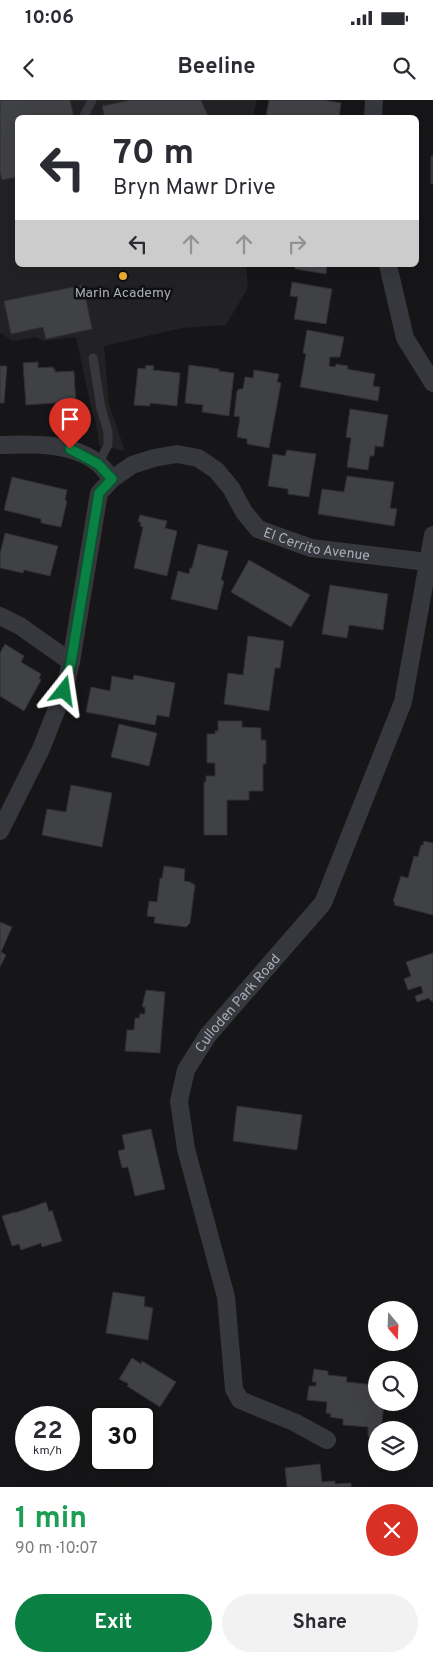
<!DOCTYPE html>
<html lang="en">
<head>
<meta charset="utf-8">
<style>
	:root { --surface:#fff; --page:#f2f2f3; --text:#2b2b33; --muted:#7c7c81; --accent:#0b8043 }
	body { margin:0; font-family:Overpass,sans-serif; background:var(--page); color:var(--text); height:100vh; display:flex; flex-direction:column; font-size:19px; white-space:nowrap }
	* { box-sizing:border-box; margin:0 }
	p { font-size:16px; color:var(--muted) }
	.icon { flex:none; width:28px; height:28px; fill:none; stroke:currentColor; stroke-width:2; stroke-linecap:round; stroke-linejoin:round }
	.map { position:relative; height:1387px; overflow:hidden }
	.sheet { display:flex; flex-direction:column; background:var(--surface); flex:1 }
	.sheet>* { flex:none }
	.hud { position:absolute; left:15px; top:15px; width:404px; height:152px; border-radius:8px; box-shadow:0 5px 20px #0002; background:#fff; color:var(--text); overflow:hidden }
	.needle { width:32px; rotate:161deg }
	.tools { position:absolute; left:368px; top:1201px; display:grid; gap:10px }
	.tools a { display:grid; place-items:center; width:50px; height:50px; border-radius:50%; background:var(--surface); box-shadow:0 5px 20px #0002; font-size:25px }
	.speed { position:absolute; left:15px; top:1306px; display:flex; gap:10px; font-size:25px; font-weight:700; text-align:center }
	.speed>* { display:grid; place-content:center; width:65px; height:65px; border-radius:50%; background:var(--surface); box-shadow:0 5px 20px #0002; line-height:1 }
	.speed small { font-size:12px; font-weight:400 }
	.speed .limit { border:2px solid #111; border-radius:8px; background:#fff; color:#111 }
	.pin { position:absolute; display:grid; place-items:center; width:42px; height:42px; color:#fff; margin:-51px -21px; border-radius:50% 50% 50% 0; rotate:-45deg; box-shadow:0 0 5px #0007 }
	.pin .icon { rotate:45deg }
	.me { position:absolute; width:55px; margin:-28px; rotate:15deg; stroke-linejoin:round; filter:drop-shadow(0 0 4px #0008) }
	.turn { display:flex; align-items:center; gap:18px; height:105px; padding:0 15px; font-size:22px }
	.turn .icon { width:65px; height:65px; stroke-width:2.5 }
	.turn b { display:block; font-size:35px; line-height:42px }
	.lanes { display:flex; align-items:center; height:48px; padding:0 15px; background:#0003; justify-content:center; gap:25px; direction:ltr }
	.lanes .off { opacity:.35 }
	.round { display:grid; place-items:center; flex:none; width:52px; height:52px; border-radius:26px; background:var(--page) }
	.summary { display:flex; align-items:center; justify-content:space-between; height:85px; padding:0 15px }
	h1 { font-size:30px; font-weight:700; line-height:38px; color:#1e9e55 }
	.cta { display:flex; gap:10px; margin-top:auto; padding:10px 15px }
	.cta a { flex:1; height:58px; border-radius:30px; background:var(--accent); color:#fff; font-size:20px; font-weight:700; line-height:58px; text-align:center }
	.cta a+a { background:var(--page); color:var(--text) }
	.status { display:flex; justify-content:space-between; align-items:center; height:35px; padding:0 25px; background:var(--surface); direction:ltr }
	.status svg { height:14px; fill:currentColor }
	header { display:flex; justify-content:space-between; align-items:center; height:65px; padding:0 15px; background:var(--surface); font-size:22px; font-weight:700 }
	.map>svg:first-child { display:block }
	.built { fill:#222225 }
	.building { fill:#404145; stroke:#303034 }
	.lines { fill:none; stroke-linecap:round; stroke-linejoin:round }
	.lane { stroke:#37383d; stroke-width:9 }
	.street { stroke:#37383d; stroke-width:18 }
	.route-casing { stroke:#07532c; stroke-width:12 }
	.route { stroke:#0b8043; stroke-width:9 }
	.poi-dot { fill:#f2b134; stroke:#111113; stroke-width:2 }
	.labels { text-anchor:middle; stroke-width:5; stroke-linejoin:round; paint-order:stroke }
	.poi-label { font-size:14px; fill:#a8adb8; stroke:#111113 }
	.street-label { font-size:14px; fill:#a8adb8; stroke:#111113 }
</style>
</head>
<body>
<div class="status"><b>10:06</b><svg viewBox="0 0 49 12"><path d="M0 12V9h3v3zM5 12V6h3v6zM10 12V3h3v9zM15 12V0h3v12zM26 1h20v11H26zM47 4h2v5h-2z"/></svg></div>
<header><svg class="icon" aria-label="back" viewBox="0 0 24 24"><path d="M15 5l-7 7 7 7"/></svg>Beeline<svg class="icon" aria-label="search" viewBox="0 0 24 24"><circle cx="10" cy="10" r="6"/><path d="M15 15l6 6"/></svg></header>
<div class="map">
<svg width="433" height="1387" viewBox="0 0 433 1387">
	<rect width="100%" height="100%" fill="#161618"/>
	<path class="built" d="M0,0h257l-4,17 -235,1v147h228l2,23 -22,37 -44,3 -78,18 5,58 16,47 -26,-6 -3,-23 -4,-11 -16,-74 -32,4 -8,-4 -23,4 -13,-8z"/>
	<g class="building">
		<path d="M0,0h70l4,18h-56v59l-16,3 -2,-8z"/>
		<path d="M131,0h70l8,18h-104l-3,-12z"/>
		<path d="M269,0h54l18,3 -2,15h-63l-10,-2z"/>
		<rect x="431" y="56" width="2" height="28"/>
		<path d="M295,165h32l-1,9 -31,-5z"/>
		<path d="M292,182l40,7 -6,35 -32,-5 4,-22 -8,-1z"/>
		<path d="M83,185l9,44 -46,10 -3,-12 -32,7 -7,-33z"/>
		<path d="M307,230l37,7 -4,20h-10l-1,9 6,1 1,-3 12,2 -1,3 28,5 -2,12 7,1 -2,14 -78,-14 6,-33 -3,-1z"/>
		<path d="M38,262v6l15,-1v2h2v3l19,-1 2,35 -20,1v-4l-30,2 -3,-42z"/>
		<path d="M146,265l8,1 -1,4 27,3 -3,33 -27,-3v3l-16,-1 4,-37 7,1z"/>
		<path d="M189,265l30,4v2l15,2 -5,43 -27,-4 1,-7 -18,-2z"/>
		<path d="M0,266h7l-3,37h-4z"/>
		<path d="M254,270l25,4 -2,8 4,1 -12,65 -22,-4v-5l-10,-2 3,-20 -6,-1 3,-25 2,-2h4l2,-12 8,1z"/>
		<path d="M350,309l38,6 -5,32 -8,-1 -1,10h-4l-2,14 -21,-3 4,-29 -5,-1z"/>
		<path d="M287,350l29,4 -7,43 -21,-3v-5l-20,-3 5,-32 12,2z"/>
		<path d="M347,376l47,6 -4,26 7,1 -3,17 -76,-12 4,-25 22,3z"/>
		<path d="M12,377l55,13 -2,10 2,1 -6,26 -20,-4v-4l-37,-9z"/>
		<path d="M140,415l27,6 -2,7 12,3 -10,45 -33,-8 9,-41 -3,-1 1,-4h-3z"/>
		<path d="M5,433l53,13 -8,30 -26,-6 -1,3 -23,-5v-14z"/>
		<path d="M198,444l30,7 -7,29 3,1 -7,29 -46,-11 7,-28 11,3 1,-6h2z"/>
		<path d="M249,460l61,35 -19,32 -60,-35z"/>
		<path d="M330,485l58,9 -5,36 -34,-5 -2,13 -25,-4z"/>
		<path d="M248,536l36,5 -4,27h-5l-6,43 -45,-7 4,-31 15,2z"/>
		<path d="M5,544l19,12 -3,6 20,12 -2,5 2,1 -17,31 -24,-15v-43z"/>
		<path d="M134,575l41,8 -6,34 -12,-2 -2,10 -69,-13 5,-25 19,4 2,-15 21,4z"/>
		<path d="M218,621h24v6l19,1v12h5v24h-3v27h-14v9h-22v35h-23v-53h2v-6h9v-13h-8v-29h8v-3h3z"/>
		<path d="M119,624l38,9 -8,33 -38,-9z"/>
		<path d="M71,685l41,8 -10,54 -60,-12 5,-26 19,3z"/>
		<path d="M424,741l9,2v72l-39,-10 1,-3 -2,-1 8,-25 7,2 6,-22 4,1 3,-12h2z"/>
		<path d="M164,766l21,3 -1,12 6,1 5,3 -5,38 -4,4 -32,-4 1,-6 -8,-1 2,-15 8,1 3,-24h2z"/>
		<path d="M0,822l12,5 -11,25 5,3 -6,12z"/>
		<path d="M433,853v48h-2l-2,-3 -12,4 -2,-6 8,-3 -2,-7 -13,4 -4,-11 7,-3 -5,-14z"/>
		<path d="M146,890l19,2 -5,61 -35,-2 2,-21h7l1,-12h4l1,-4h5v-7h-3z"/>
		<path d="M237,1006l65,9 -5,35 -64,-9z"/>
		<path d="M151,1029l14,60 -30,7 -7,-29 -6,1 -4,-17 7,-2 -3,-14z"/>
		<path d="M46,1102l3,10 3,-2 10,31 -20,6 -1,-4 -20,7 -2,-6 -7,2 -10,-30 13,-4v1z"/>
		<path d="M113,1192l32,5 -1,9 9,2 -5,32 -42,-7z"/>
		<path d="M132,1258l9,6 1,-3 34,21 -16,25 -33,-21 2,-2 -10,-5z"/>
		<path d="M314,1269l14,2v4l19,2 -1,5 30,3v17h16v3l-8,-1 -3,26h-5v7l-8,-1v-9l-25,-2v-6l-13,-2 1,-3 -5,-1 1,-11 -20,-2 2,-14h7v-4h-4z"/>
		<path d="M320,1364l2,18 13,-1v3l16,-1v4h-64l-2,-19z"/>
	</g>
	<g class="lines">
		<g class="lane">
			<path d="M83,18l9,-18"/>
			<path d="M93,258l8,50 7,24v13l-10,19"/>
		</g>
		<g class="street">
			<path d="M373,18l1,-18"/>
			<path d="M388,165l17,73 28,45"/>
			<path d="M0,345c32,-1 73,-3 99,19 5,5 9,10 13,15"/>
			<path d="M0,516l20,10 51,36"/>
			<path id="s1" d="M0,731l41,-82 23,-58 7,-29 28,-169 13,-14 20,-14 22,-7 23,-4 21,4 18,12 15,18 13,24 14,17 53,19 116,14"/>
			<path id="s2" d="M327,1340l-33,-18 -54,-22 -6,-11 -8,-92 -40,-148 -7,-48 7,-31 22,-35 115,-132 80,-201 30,-167"/>
		</g>
	</g>
	<g class="lines">
		<g class="route-casing">
			<path id="route" d="M64,591l7,-29 28,-169 13,-14 -14,-15 -28,-15"/>
		</g>
		<use href="#route" class="route"/>
	</g>
	<circle class="poi-dot" cx="123" cy="176" r="5"/>
	<g class="labels">
		<g class="poi-label">
			<text x="123" y="197">Marin Academy</text>
		</g>
		<g class="street-label">
			<text dy="5" stroke="none"><textPath href="#s1" startOffset="622">El Cerrito Avenue</textPath></text>
			<text dy="5" stroke="none"><textPath href="#s2" startOffset="519">Culloden Park Road</textPath></text>
		</g>
	</g>
</svg>
<div class="tools">
<a><svg class="needle" viewBox="-14 -14 28 28"><path d="M0-13l5 13h-10z" fill="#e53935"/><path d="M0 13l5-13h-10z" fill="#7c7c81"/></svg></a>
<a><svg class="icon" aria-label="search" viewBox="0 0 24 24"><circle cx="10" cy="10" r="6"/><path d="M15 15l6 6"/></svg></a>
<a><svg class="icon" aria-label="layers" viewBox="0 0 24 24"><path d="M12 4l9 5-9 5-9-5zM3 14l9 5 9-5"/></svg></a>
</div>
<div class="speed"><div>22<small>km/h</small></div><div class="limit">30</div></div>
<div class="pin" style="left:70px;top:349px;background:#d93025"><svg class="icon" aria-label="arrive" viewBox="0 0 24 24"><path d="M6 21V4h12l-3 4 3 4H6"/></svg></div>
<svg class="me" style="left:64px;top:591px" viewBox="-20 -20 40 40"><path d="M0-17L14 15 0 8-14 15z" fill="#0b8043" stroke="#fff" stroke-width="4"/></svg>
<div class="hud">
<div class="turn"><svg class="icon" aria-label="left" viewBox="0 0 24 24"><path d="M17 20v-9H6M10 6l-5 5 5 5"/></svg><div><b>70 m</b>Bryn Mawr Drive</div></div>
<div class="lanes"><svg class="icon" aria-label="left" viewBox="0 0 24 24"><path d="M17 20v-9H6M10 6l-5 5 5 5"/></svg><svg class="icon off" aria-label="ahead" viewBox="0 0 24 24"><path d="M12 20V5M6 11l6-6 6 6"/></svg><svg class="icon off" aria-label="ahead" viewBox="0 0 24 24"><path d="M12 20V5M6 11l6-6 6 6"/></svg><svg class="icon off" aria-label="right" viewBox="0 0 24 24"><path d="M7 20v-9h11M14 6l5 5-5 5"/></svg></div>
</div>
</div>
<section class="sheet">
<div class="summary"><div><h1>1 min</h1><p>90 m · 10:07</p></div><a class="round" style="background:#d93025;color:#fff"><svg class="icon" aria-label="close" viewBox="0 0 24 24"><path d="M6 6l12 12M18 6L6 18"/></svg></a></div>
<div class="cta"><a>Exit</a><a>Share</a></div>
</section>
</body>
</html>
